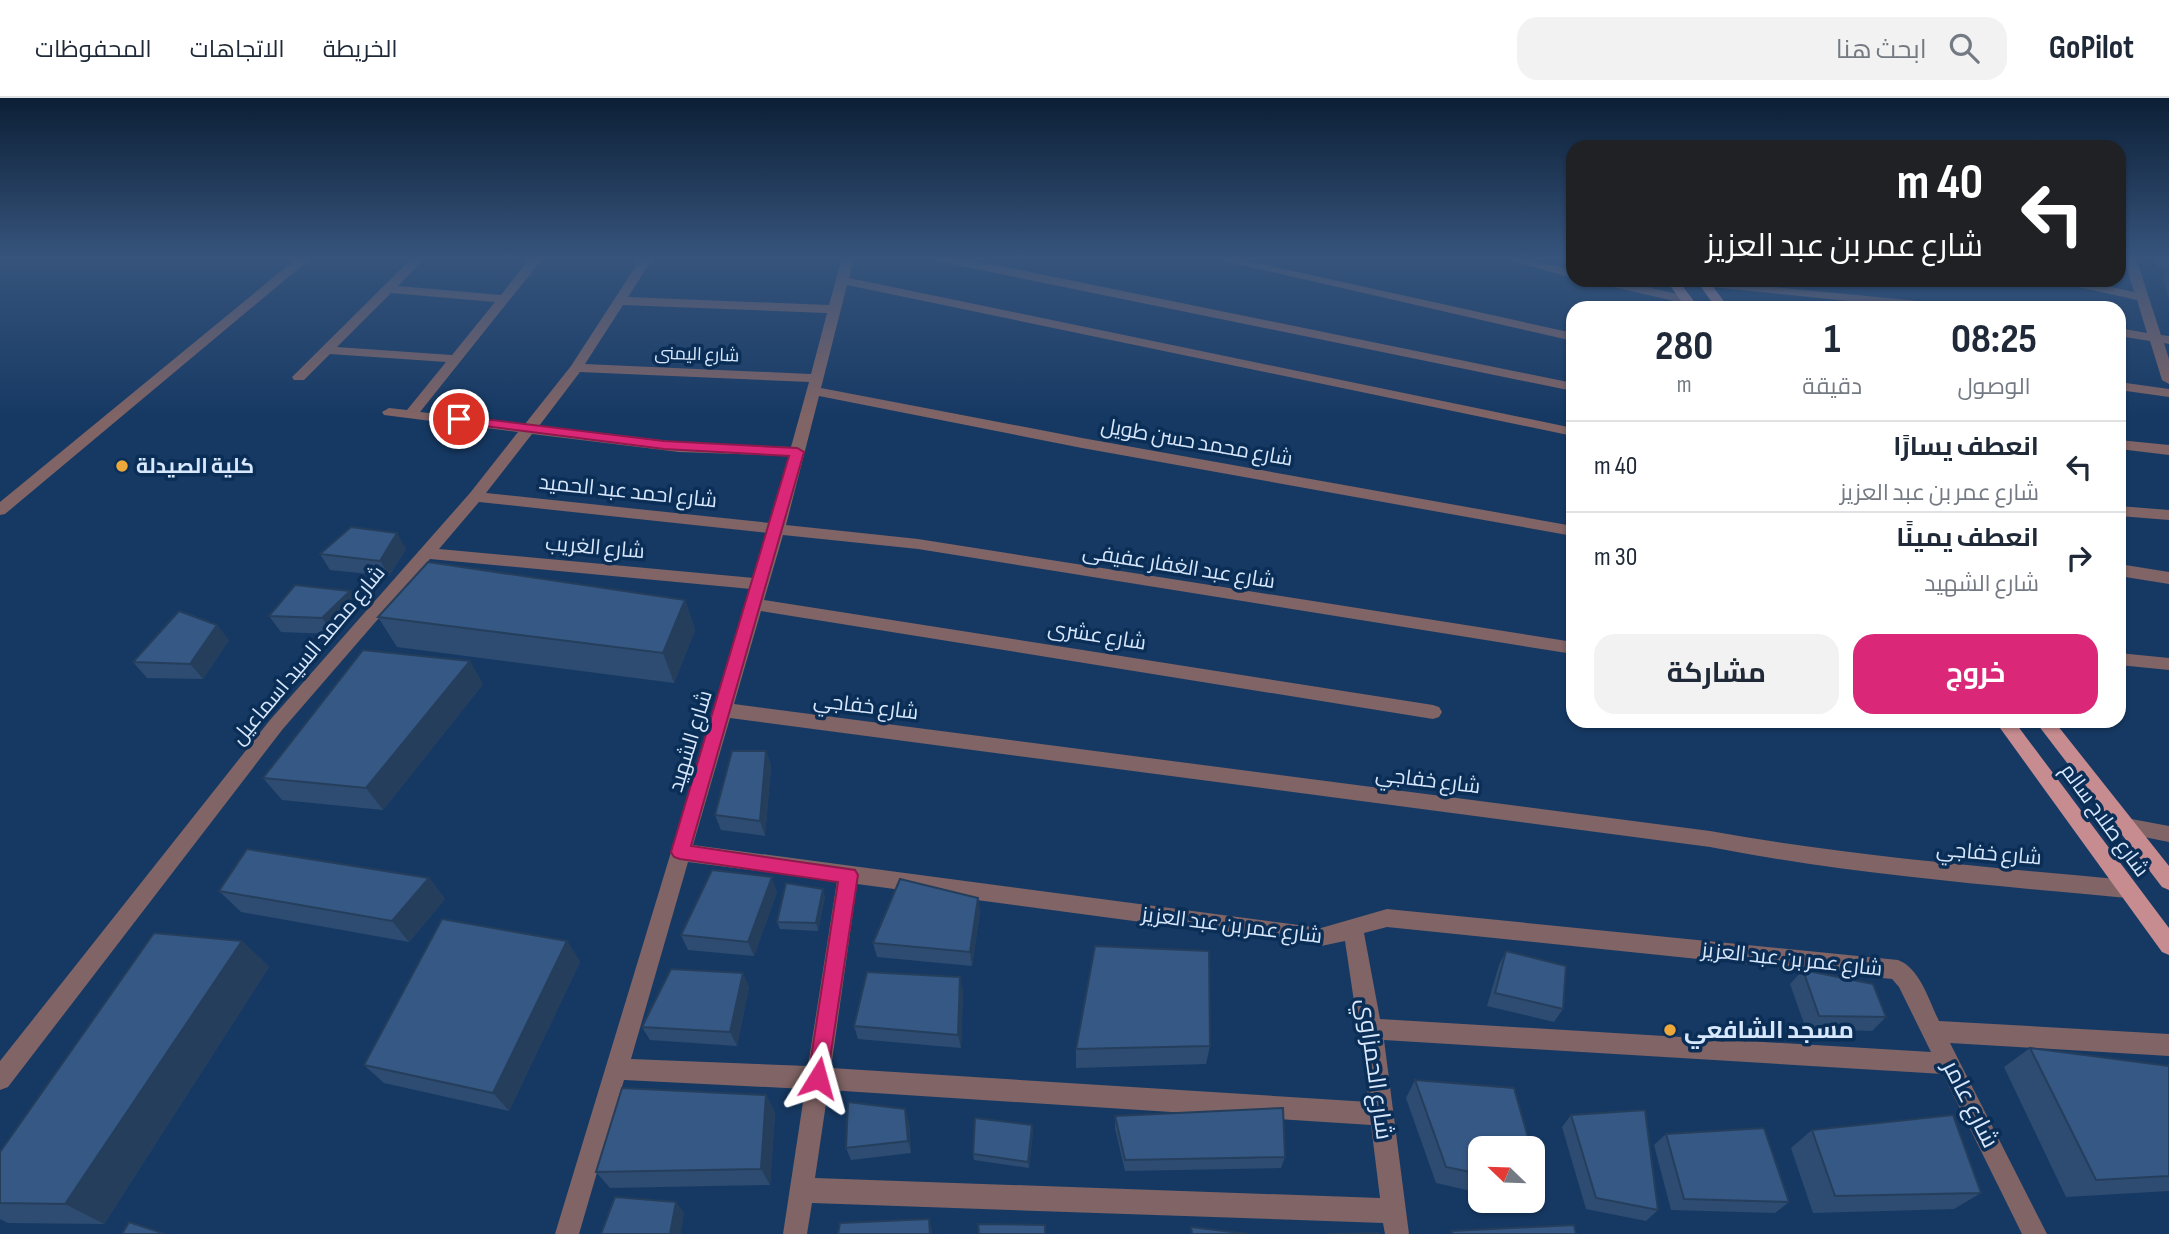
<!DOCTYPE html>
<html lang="ar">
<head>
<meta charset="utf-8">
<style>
	:root { --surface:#fff; --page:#f2f2f3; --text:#1f2937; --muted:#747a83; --line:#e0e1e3; --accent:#db2777 }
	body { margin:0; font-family:"Sofia Sans Condensed",Cairo,sans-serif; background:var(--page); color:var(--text); direction:rtl; height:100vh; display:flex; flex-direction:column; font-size:26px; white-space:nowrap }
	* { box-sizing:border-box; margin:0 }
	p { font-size:23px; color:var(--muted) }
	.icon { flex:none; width:38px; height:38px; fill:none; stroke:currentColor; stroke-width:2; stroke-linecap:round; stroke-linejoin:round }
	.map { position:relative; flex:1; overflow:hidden; direction:ltr }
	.side { position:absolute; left:1566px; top:203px; width:560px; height:427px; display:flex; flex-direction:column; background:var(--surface); border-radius:21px; box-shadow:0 2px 5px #0004; direction:rtl }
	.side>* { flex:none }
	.hud { position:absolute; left:1566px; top:42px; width:560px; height:147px; border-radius:21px; box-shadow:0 2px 5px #0004; direction:rtl; background:#202124; color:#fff; overflow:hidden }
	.needle { width:46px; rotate:293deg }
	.fabs { position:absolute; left:1468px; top:1038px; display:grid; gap:14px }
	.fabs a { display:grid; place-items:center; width:77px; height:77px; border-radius:14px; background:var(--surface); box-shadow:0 2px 5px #0004; font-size:35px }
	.pin { position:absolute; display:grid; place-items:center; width:60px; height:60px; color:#fff; margin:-30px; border:4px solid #fff; border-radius:50%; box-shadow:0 2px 7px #0007 }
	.me { position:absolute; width:77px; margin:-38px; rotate:8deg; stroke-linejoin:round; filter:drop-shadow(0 0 5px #0008) }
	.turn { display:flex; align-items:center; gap:24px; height:147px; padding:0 28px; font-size:32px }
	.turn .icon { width:91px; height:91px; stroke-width:2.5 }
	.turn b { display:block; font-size:49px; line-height:60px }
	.eta { display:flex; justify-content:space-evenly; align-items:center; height:119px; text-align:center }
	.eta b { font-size:42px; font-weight:700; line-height:49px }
	.primary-button { display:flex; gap:14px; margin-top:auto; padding:14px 28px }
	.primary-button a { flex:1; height:80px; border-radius:21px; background:var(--accent); color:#fff; font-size:28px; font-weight:700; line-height:80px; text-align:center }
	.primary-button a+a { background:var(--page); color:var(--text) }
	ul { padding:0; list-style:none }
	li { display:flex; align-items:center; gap:21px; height:91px; padding:0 28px; border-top:2px solid var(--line) }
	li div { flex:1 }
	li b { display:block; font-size:26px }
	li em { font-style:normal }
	header { display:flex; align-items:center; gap:42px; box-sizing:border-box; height:98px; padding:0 35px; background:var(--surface); border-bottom:2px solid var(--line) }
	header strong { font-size:33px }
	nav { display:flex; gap:38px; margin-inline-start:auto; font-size:24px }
	.search { width:490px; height:63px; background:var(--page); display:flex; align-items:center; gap:18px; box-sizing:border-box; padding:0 24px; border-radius:21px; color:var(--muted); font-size:26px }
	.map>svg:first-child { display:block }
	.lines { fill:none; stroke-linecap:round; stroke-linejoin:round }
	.minor { fill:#816465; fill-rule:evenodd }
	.major { fill:#c68c90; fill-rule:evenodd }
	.wall { fill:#2e4c72 }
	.shaded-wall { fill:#253e5c }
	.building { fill:#355884; stroke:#253e5c; stroke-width:2 }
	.route { fill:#db2777; stroke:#8e194d; stroke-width:2 }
	.poi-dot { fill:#eda83b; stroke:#0b2e57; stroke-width:2.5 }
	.labels { text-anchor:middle; stroke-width:7; stroke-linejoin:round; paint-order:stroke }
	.far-street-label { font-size:18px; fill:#d7e7fc; stroke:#0b2e57 }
	.street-label { font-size:21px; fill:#d7e7fc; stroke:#0b2e57 }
	.poi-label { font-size:21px; font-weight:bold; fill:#d7e7fc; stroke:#0b2e57; text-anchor:start }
	.near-poi-label { font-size:24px; font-weight:bold; fill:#d7e7fc; stroke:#0b2e57; text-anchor:start }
	.near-street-label { font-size:24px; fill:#d7e7fc; stroke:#0b2e57 }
</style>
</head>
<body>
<header>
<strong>GoPilot</strong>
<div class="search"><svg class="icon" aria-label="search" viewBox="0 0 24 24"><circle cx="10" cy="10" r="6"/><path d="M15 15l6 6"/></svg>ابحث هنا</div>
<nav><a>الخريطة</a><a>الاتجاهات</a><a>المحفوظات</a></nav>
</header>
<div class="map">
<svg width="2169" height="1136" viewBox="0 0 2169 1136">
	<rect width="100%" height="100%" fill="#163963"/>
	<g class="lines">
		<g class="minor">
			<path d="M297,160h14l-306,256 -5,1v-13z"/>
			<path d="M412,160h13l-27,28 103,9 29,-37h13l-123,154 105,12 46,-58 70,-108h12l-25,39 201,8 13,-47h12l-5,20 724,150v8l-726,-151 -26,103 261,50 491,88v10l-491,-88 -263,-52 -33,129 132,14 655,103v12l-655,-105 -135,-14 -19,65 669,105 6,2 3,5 -3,5 -6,2 -672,-108 -27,93 976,127c138,25 277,36 417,49l7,3 3,6 -3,6 -7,3c-140,-13 -279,-24 -417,-51l-980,-129 -37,127 628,83 66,-19 511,51c22,8 31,41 41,61l230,13v22l-219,-13 97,191h-25l-79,-160 -559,-34 25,194h-24l-2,-11 -571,-20 -5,31h-24l22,-145 -181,-9 -45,154h-24l196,-645 -321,-30 -148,171 -274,357 -8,3v-29l270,-341 200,-227 48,-61 -134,-17 -2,-3 7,-4 18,2 39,-48 -116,-8 -26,26h-10l-2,-3zM391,195l104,9 -43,53 -115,-8zM623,207l204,8 -16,61 -226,-10zM580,274l229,10 -18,65 -112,-5 -140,-16zM532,336l147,18 110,4 -19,67 -284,-30zM479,404l289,31 -14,45 -315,-29zM688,764l149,19 -29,185 -177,-7zM857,786l464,62 24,-5 24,161 -538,-34zM1387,829l505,52 7,8 32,65 -551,-33 -16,-86zM828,992l543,35 9,73 -565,-20z"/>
			<path d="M936,160h25l612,125v8l-631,-129z"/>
			<path d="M1211,160h23l339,75v8z"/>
			<path d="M1500,160h22l51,12v8z"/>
			<path d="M2124,160h12l25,77 8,1v8l-5,-1 5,16v25l-7,-4 -12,-39 -31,-5v-8l28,5 -10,-33 -77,-17 -2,-3h23l53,12z"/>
			<path d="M1594,182h22l75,17 2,3 -6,4 -91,-21z"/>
			<path d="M1698,182l252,24 6,4h-42l-211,-22 -4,-1z"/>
			<path d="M2119,284l50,7v8l-50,-7z"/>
			<path d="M2119,342l50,5v10l-50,-6z"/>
			<path d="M2119,408l50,4v10l-50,-4z"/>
			<path d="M2119,466l50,8v12l-50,-8z"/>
			<path d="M2119,555l50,5v12l-50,-5z"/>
			<path d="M2126,720l43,8v16l-50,-10 -3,-6 3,-6z"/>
		</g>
		<g class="major">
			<path d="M1666,182h12l21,28h-13z"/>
			<path d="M1696,182h12l21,28h-13z"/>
			<path d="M1995,623h19l155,207v27l-7,-3z"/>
			<path d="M2035,623h19l115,145v24l-7,-3z"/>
		</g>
	</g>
	<g class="wall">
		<path d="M2155,160h14v44l-6,-26 5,-7 -12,-2z"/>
		<path d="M406,451l-17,27 -59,-6 -10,-16z"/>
		<path d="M350,493l10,15 -27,28 -52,-2 -12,-16z"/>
		<path d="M685,502l10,30 -21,53 -277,-36 -19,-30z"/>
		<path d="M229,542l-26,39 -56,-1 -14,-16z"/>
		<path d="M483,586l-100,126 -101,-10 -19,-22z"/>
		<path d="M766,653l5,15 -6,70 -44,-6 -6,-15z"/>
		<path d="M429,780l16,21 -36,43 -168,-30 -22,-21z"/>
		<path d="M777,794l-23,64 -66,-6 -7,-15z"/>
		<path d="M825,798l-7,35 -38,-2 -3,-7z"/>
		<path d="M978,800l2,14 -8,54 -95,-9 -4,-14z"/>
		<path d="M242,843l27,26 -165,257 -96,-1 -8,-4v-67z"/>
		<path d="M567,843l13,21 -71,149 -125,-28 -20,-18z"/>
		<path d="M1506,853l57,58 -9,13 -67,-16 12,-41z"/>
		<path d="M1803,872l83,47 -14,14 -66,-2 -16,-45z"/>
		<path d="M749,889l-12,59 -87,-6 -8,-13z"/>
		<path d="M963,893l-2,57 -103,-9 -4,-13z"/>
		<path d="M1210,948l-4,18 -130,4v-19z"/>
		<path d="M2030,950l139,18v125l-103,6 -62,-130z"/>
		<path d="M1415,982l65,68v45l-44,-10 -30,-85z"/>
		<path d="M766,997l9,18 -5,72 -160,3 -14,-16z"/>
		<path d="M1571,1017l87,95 -12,11 -60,-12 -24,-82z"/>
		<path d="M1115,1018l170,41 -4,11 -156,3 -10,-43z"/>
		<path d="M909,1024l2,31 -60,7 -5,-12z"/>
		<path d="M1812,1032l169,63 -27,16 -141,4 -22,-65z"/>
		<path d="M1033,1033l-4,37 -55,-8 -1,-6z"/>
		<path d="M1666,1036l123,68 -14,11 -104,-3 -17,-65z"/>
		<path d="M1533,1056l10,34 -10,12z"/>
		<path d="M1512,1102h20l-3,4z"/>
	</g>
	<g class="shaded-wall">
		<path d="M397,435l9,16 -17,27 -9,-15z"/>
		<path d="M350,493l10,15 -27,28 -11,-16z"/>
		<path d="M685,502l10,30 -21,53 -11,-30z"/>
		<path d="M217,527l12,15 -26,39 -13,-15z"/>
		<path d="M470,563l13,23 -100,126 -17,-22z"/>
		<path d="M766,653l5,15 -6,70 -5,-15z"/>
		<path d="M772,779l5,15 -23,64 -6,-14z"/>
		<path d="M429,780l16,21 -36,43 -17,-21z"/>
		<path d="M823,791l2,7 -7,35 -2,-8z"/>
		<path d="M978,800l2,14 -8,54 -2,-14z"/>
		<path d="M242,843l27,26 -165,257 -39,-20z"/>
		<path d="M567,843l13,21 -71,149 -16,-18z"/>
		<path d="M743,875l6,14 -12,59 -7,-14z"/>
		<path d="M960,879l3,14 -2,57 -3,-13z"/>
		<path d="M766,997l9,18 -5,72 -9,-16z"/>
		<path d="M905,1011l4,13 2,31 -3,-12z"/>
		<path d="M1032,1027l1,6 -4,37 -1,-6z"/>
		<path d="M676,1104l8,11 -3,21h-11z"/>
		<path d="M929,1121l3,11v4h-2z"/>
	</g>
	<g class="building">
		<path d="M351,429l46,6 -17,28 -60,-7z"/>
		<path d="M428,464l257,38 -22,53 -285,-36z"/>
		<path d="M295,487l55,6 -28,27 -53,-2z"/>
		<path d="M179,513l38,14 -27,39 -57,-2z"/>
		<path d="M363,552l107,11 -104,127 -103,-10z"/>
		<path d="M732,653h34l-6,70 -45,-6z"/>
		<path d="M247,751l182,29 -37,43 -173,-30z"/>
		<path d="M712,772l60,7 -24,65 -67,-7z"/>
		<path d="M900,781l78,19 -8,54 -97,-9z"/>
		<path d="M786,785l37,6 -7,34 -39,-1z"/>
		<path d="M442,821l125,22 -74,152 -129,-28z"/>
		<path d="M154,835l88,8 -177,263 -65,-1v-51z"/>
		<path d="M1095,848l114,5 1,95 -134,3z"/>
		<path d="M1506,853l60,15 -3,43 -68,-16z"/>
		<path d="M671,871l72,4 -13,59 -88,-5z"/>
		<path d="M1803,872l70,14 13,33 -67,-1z"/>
		<path d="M867,874l93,5 -2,58 -104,-9z"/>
		<path d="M2030,950l139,18v110l-73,4z"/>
		<path d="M1415,982l99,8 17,60h-51v26l-34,-7z"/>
		<path d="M622,990l144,7 -5,74 -165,3z"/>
		<path d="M848,1004l57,7 3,32 -62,7z"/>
		<path d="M1283,1010l2,49 -160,3 -10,-44z"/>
		<path d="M1645,1012l13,100 -62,-12 -25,-83z"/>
		<path d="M1953,1017l28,78 -146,3 -23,-66z"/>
		<path d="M975,1020l57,7 -4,37 -55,-8z"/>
		<path d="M1764,1030l25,74 -105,-3 -18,-65z"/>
		<path d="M1533,1056l10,34 -10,-2z"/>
		<path d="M615,1099l61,5 -6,32h-69z"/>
		<path d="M929,1121l1,15h-92l2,-11z"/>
		<path d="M129,1124l36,12h-43z"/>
		<path d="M978,1126l67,1v9h-66z"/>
		<path d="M1574,1127l2,9h-123l-2,-3z"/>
		<path d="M1191,1129l58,7h-57z"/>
		<path d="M1378,1135l1,1h-51z"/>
	</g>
	<linearGradient id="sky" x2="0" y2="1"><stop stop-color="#0c1f36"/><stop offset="0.5" stop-color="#36547c"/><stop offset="1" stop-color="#36547c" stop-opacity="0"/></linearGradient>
	<rect width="2169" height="319" fill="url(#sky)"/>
	<path class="route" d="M459,318l205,25 133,7 7,4 -113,394 164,24 3,5 -32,210 -8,3 -7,-3 -3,-7 30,-196 -158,-23 -6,-2 -3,-5 118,-396 -125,-7 -210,-27 -2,-3z"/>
	<g class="poi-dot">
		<circle cx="122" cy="368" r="7"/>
		<circle cx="1670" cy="932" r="7"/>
	</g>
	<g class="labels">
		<g class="far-street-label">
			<text transform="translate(697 256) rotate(2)" y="6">شارع اليمنى</text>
		</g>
		<g class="street-label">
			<text transform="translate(1197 344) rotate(10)" y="7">شارع محمد حسن طويل</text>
			<text transform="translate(628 393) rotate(6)" y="7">شارع احمد عبد الحميد</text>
			<text transform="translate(595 449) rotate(5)" y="7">شارع الغريب</text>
			<text transform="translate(1179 468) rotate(9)" y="7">شارع عبد الغفار عفيفى</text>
			<text transform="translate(1097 537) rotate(9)" y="7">شارع عشرى</text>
			<text transform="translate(308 557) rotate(-50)" y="7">شارع محمد السيد اسماعيل</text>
			<text transform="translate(866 608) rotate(7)" y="7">شارع خفاجي</text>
			<text transform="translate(690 643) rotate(-73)" y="7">شارع الشهيد</text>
			<text transform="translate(1428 682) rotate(7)" y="7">شارع خفاجي</text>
			<text transform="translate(2105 722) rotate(54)" y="7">شارع صلاح سالم</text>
			<text transform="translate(1989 755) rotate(5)" y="7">شارع خفاجي</text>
			<text transform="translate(1232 827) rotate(7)" y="7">شارع عمر بن عبد العزيز</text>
			<text transform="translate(1792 861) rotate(6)" y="7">شارع عمر بن عبد العزيز</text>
		</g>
		<g class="poi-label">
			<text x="136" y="375">كلية الصيدلة</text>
		</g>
		<g class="near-poi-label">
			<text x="1684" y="940">مسجد الشافعي</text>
		</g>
		<g class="near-street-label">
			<text transform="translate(1375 971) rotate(82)" y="8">شارع الحمزاوي</text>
			<text transform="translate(1971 1006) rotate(63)" y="8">شارع عامر</text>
		</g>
	</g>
</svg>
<div class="fabs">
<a><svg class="needle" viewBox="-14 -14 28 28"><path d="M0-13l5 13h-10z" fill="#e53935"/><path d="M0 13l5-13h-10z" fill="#747a83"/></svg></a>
</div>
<div class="pin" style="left:459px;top:321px;background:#d93025"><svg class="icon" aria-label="arrive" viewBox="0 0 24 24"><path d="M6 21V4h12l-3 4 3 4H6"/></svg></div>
<svg class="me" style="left:818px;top:980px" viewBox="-20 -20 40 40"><path d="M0-17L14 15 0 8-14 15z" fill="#db2777" stroke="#fff" stroke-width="4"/></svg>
<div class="hud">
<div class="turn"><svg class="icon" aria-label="left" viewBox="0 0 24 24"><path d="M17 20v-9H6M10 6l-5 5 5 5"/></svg><div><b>40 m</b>شارع عمر بن عبد العزيز</div></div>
</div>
<section class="side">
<div class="eta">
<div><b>08:25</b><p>الوصول</p></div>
<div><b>1</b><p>دقيقة</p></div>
<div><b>280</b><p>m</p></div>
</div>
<ul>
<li><svg class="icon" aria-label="left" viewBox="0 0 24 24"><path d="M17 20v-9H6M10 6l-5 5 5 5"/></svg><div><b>انعطف يسارًا</b><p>شارع عمر بن عبد العزيز</p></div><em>40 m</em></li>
<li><svg class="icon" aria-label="right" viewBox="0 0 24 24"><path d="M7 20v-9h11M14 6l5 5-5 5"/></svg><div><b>انعطف يمينًا</b><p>شارع الشهيد</p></div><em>30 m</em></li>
</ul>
<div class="primary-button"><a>خروج</a><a>مشاركة</a></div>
</section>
</div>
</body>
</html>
